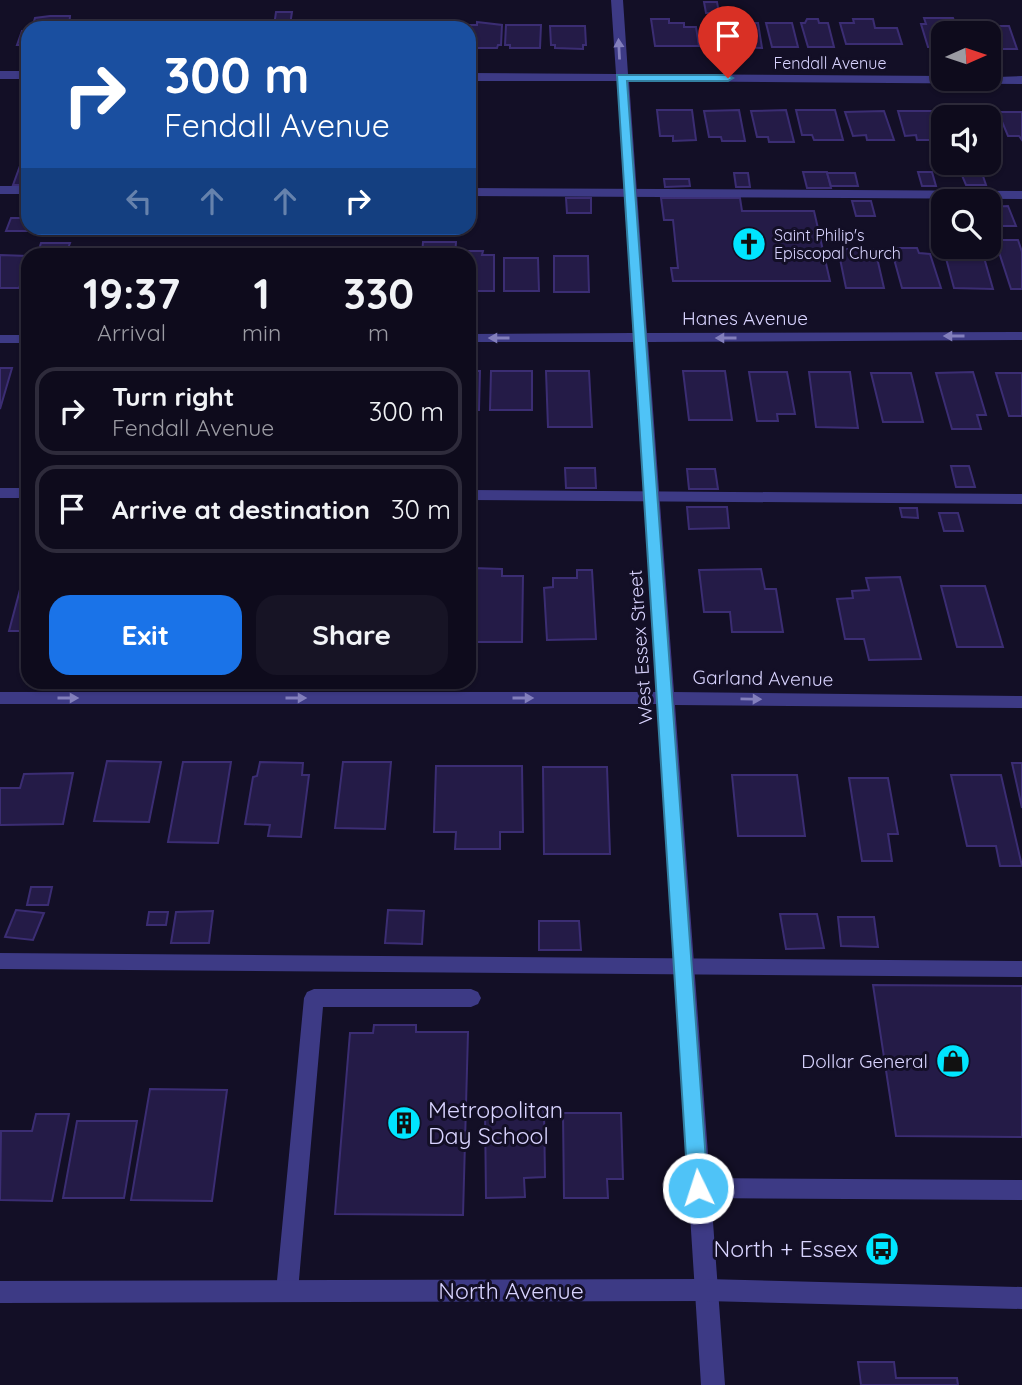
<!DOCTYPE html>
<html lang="en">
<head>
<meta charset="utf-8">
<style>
	:root { --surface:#0e0b1c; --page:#171425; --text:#f1f3f6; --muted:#9b9ba3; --line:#2e2b3b; --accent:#1a73e8 }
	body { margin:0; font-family:Quicksand,sans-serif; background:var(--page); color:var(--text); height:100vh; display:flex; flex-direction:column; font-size:26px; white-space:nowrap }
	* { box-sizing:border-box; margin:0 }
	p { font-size:23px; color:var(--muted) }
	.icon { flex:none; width:38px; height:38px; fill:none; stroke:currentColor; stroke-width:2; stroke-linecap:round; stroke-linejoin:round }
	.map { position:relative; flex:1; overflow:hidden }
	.panel { position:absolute; left:21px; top:248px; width:455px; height:441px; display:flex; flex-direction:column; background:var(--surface); border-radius:21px; box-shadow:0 2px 5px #0004,0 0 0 2px var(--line) }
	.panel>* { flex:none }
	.banner { position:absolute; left:21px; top:21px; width:455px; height:214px; border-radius:21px; box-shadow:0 2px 5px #0004,0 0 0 2px var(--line); background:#1a4fa0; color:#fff; overflow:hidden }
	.needle { width:46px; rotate:87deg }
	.controls { position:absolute; left:931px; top:21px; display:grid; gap:14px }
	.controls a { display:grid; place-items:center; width:70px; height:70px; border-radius:14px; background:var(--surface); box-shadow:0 2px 5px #0004,0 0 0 2px var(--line); font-size:35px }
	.pin { position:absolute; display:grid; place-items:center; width:60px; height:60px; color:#fff; margin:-72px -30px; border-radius:50% 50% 50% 0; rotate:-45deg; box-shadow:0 0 7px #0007 }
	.pin .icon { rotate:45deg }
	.me { position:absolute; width:77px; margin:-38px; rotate:356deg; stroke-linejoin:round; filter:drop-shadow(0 0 5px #0008) }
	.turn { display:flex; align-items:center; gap:24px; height:147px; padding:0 28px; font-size:32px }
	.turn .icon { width:91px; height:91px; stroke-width:2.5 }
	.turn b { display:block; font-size:49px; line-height:60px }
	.lanes { display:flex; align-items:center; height:66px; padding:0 28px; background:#0003; justify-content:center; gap:35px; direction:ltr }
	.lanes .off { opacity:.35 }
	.eta { display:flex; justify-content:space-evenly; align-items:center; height:119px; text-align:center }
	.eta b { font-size:42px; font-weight:700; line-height:49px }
	.primary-button { display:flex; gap:14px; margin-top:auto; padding:14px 28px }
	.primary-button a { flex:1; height:80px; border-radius:21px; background:var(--accent); color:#fff; font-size:28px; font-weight:700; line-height:80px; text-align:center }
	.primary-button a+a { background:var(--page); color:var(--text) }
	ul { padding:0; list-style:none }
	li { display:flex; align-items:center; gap:21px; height:88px; margin:0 14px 10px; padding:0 14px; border:4px solid var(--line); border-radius:21px }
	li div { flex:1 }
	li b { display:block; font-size:26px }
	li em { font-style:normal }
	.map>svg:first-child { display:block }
	.building { fill:#241b47; stroke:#3b2d73; stroke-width:2 }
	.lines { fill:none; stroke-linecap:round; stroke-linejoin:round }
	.service { fill:#3d3a85; fill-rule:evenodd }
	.minor { fill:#3d3a85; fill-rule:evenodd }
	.tertiary { fill:#3d3a85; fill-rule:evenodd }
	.oneway { fill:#837fbc }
	.route { fill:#4fc3f7; stroke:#337fa1; stroke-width:2 }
	.labels { text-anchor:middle; stroke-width:6; stroke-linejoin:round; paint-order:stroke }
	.far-street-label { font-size:16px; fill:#d9d4ff; stroke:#130f26 }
	.far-poi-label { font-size:16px; fill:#d9d4ff; stroke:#130f26; text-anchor:start }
	.street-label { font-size:19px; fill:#d9d4ff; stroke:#130f26 }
	.poi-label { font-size:19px; fill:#d9d4ff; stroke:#130f26; text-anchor:end }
	.near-poi-label { font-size:23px; fill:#d9d4ff; stroke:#130f26; text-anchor:start }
	.near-street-label { font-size:23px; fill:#d9d4ff; stroke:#130f26 }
</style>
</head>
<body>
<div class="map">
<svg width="1022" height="1385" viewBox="0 0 1022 1385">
	<rect width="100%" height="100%" fill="#130f26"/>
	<g class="building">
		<path d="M704,2h13l2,11h-13z"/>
		<path d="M276,12h16l-2,13h8v3h-34l1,-3 9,1z"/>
		<path d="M50,16h20l-1,12h-37l3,-10z"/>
		<path d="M924,18h29l6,15h-16v14h-15l-7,-23h5z"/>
		<path d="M651,19h18v4h15v4h12l3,19h-44z"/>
		<path d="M807,19h11l1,4h9l6,24h-26l-7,-24h4z"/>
		<path d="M853,19h20l2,9h22l5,16h-56l-6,-21h14z"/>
		<path d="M230,22h25l1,6h-39l12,-2z"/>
		<path d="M477,22l25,3 -1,20h-3l-1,3h-27l-2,-23h9z"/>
		<path d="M181,23l-1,5h-33l2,-4z"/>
		<path d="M182,23h34l-1,5h-34z"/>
		<path d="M728,23h30l4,25 -31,-1z"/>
		<path d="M766,23h26l6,24h-26z"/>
		<path d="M88,24h49l-1,4h-50z"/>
		<path d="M399,24h24l4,4h-38l10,-1z"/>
		<rect x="431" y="25" width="35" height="3"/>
		<path d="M506,25h35l-1,23h-30v-3h-5z"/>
		<path d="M550,26h35l1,19h-3v4l-28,-1v-3h-4z"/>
		<path d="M979,26h30l8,23h-28v-16h-7z"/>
		<path d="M22,31h6v14h-11z"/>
		<path d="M657,110h35l4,30 -23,1v-5h-13z"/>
		<path d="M739,110l6,31h-23l-1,-4h-12l-5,-26z"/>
		<path d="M786,110l8,32h-25l-1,-5h-11l-6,-26z"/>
		<path d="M796,110h39l8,30h-29l-2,-5h-10z"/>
		<path d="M884,111l10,29h-27l-1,-5 -13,1 -8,-24z"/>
		<path d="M898,111h39l6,29h-26l-1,-5 -11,1z"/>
		<path d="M948,111h38l3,6h-39z"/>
		<path d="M998,112h24v28l-3,-4h-11z"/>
		<path d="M28,144v41h-15z"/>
		<path d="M803,172h24l4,16h-24z"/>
		<path d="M918,172h14l4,14h-14z"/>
		<path d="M734,173h14l2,14h-14z"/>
		<path d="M827,173h28l3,13h-27z"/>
		<path d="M961,173h21l4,12h-20z"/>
		<path d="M664,179h25l1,7 -25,1z"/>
		<path d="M566,198h25v15h-24z"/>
		<path d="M661,198h79l2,13h72l16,70h-157l-2,-13h7l-5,-48h-9z"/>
		<path d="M852,201h19l4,15h-19z"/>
		<path d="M1008,206l8,20h-27v-19z"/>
		<path d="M11,218h17l3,13h-25z"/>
		<path d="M210,228h16l-1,8h-16z"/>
		<path d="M995,240h23l4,12v37h-11z"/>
		<path d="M423,242h33l-1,14h-33z"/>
		<path d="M41,243h29l-4,11 7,2h-36z"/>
		<path d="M301,248h37l-1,5h8v3h-56l11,-3z"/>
		<path d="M891,248h26l2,5 11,1 11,34h-39z"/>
		<path d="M363,249h36v5l11,2h-59l1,-3h11z"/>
		<path d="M838,249h37l9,39h-38z"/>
		<path d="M455,251h28l-1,4h12v36h-25v-35h-14z"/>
		<path d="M944,251l39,3 10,35 -39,-1z"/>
		<path d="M193,252v4h-41v-3z"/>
		<path d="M0,255l28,1v8l-9,24h-19z"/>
		<path d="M554,256h34l1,36h-35z"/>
		<path d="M504,258h34l1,33h-35z"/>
		<path d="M0,368h12l-12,41z"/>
		<path d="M469,371h11l-1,39h-10z"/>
		<path d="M491,371h41v39h-42z"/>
		<path d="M546,371h43l3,56h-44z"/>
		<path d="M683,371h42l7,49h-43z"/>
		<path d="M749,372h38l8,42h-18l1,7h-21z"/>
		<path d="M809,372h41l8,56 -42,-1z"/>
		<path d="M973,372l13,43h-9l4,14h-29l-16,-56z"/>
		<path d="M871,373h40l12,49h-40z"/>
		<path d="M996,373h26v43h-13z"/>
		<path d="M951,466h18l6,21h-19z"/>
		<path d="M565,468h30l1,20h-30z"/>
		<path d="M687,469h28l3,20h-29z"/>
		<path d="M687,507h40l2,21 -40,1z"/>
		<path d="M900,508h17l1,10 -16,-1z"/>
		<path d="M939,513h19l5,18h-19z"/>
		<path d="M473,568l29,1v7h21l-1,66h-53z"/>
		<path d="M761,569l4,20h11l7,43h-51l-2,-20h-26l-5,-42z"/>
		<path d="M577,570h15l4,69 -49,1 -3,-52 9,-1v-9h24z"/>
		<path d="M900,577l21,82 -52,1 -5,-21h-19l-8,-40 16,-1 -1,-7 17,-1 -3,-12z"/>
		<path d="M22,582h6v49h-19z"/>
		<path d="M941,586h44l18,61h-46z"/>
		<path d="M107,761l54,1 -12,60 -55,-1z"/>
		<path d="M183,762h48l-13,81 -50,-1z"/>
		<path d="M260,762l43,1 -1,12h7l-8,62 -33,-1 2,-11 -25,-1 8,-47 4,-1z"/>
		<path d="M343,762h48l-6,67 -50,-1z"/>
		<path d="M1012,763h10v45z"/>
		<path d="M436,766h86l1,66h-23v17h-45l1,-17h-22z"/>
		<path d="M543,767h64l3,87h-66z"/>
		<path d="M73,773l-10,51 -63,1v-37h20l4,-14z"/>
		<path d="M732,775h65l8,61h-67z"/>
		<path d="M951,775h50l21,91h-22l-4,-20h-29z"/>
		<path d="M849,778h39l10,56h-10l4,27h-30z"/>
		<path d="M31,887h21l-4,18h-21z"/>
		<path d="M16,910l28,3 -11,27 -28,-3z"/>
		<path d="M388,910l36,1 -2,33 -37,-1z"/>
		<path d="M213,911l-4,32h-38l5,-31z"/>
		<path d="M149,912h19l-2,13h-19z"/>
		<path d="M780,914h37l7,34 -38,1z"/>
		<path d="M838,917h36l4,30 -37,-1z"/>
		<path d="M539,921h40l2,29h-42z"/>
		<path d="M873,985l149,1v151l-126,-1z"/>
		<path d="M374,1025h42v7h52l-5,183 -128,-1 15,-181h23z"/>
		<path d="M150,1089l77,1 -15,111 -81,-1z"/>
		<path d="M485,1110h59l1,67 -21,1 1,19 -39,1z"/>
		<path d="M563,1113h58l2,66h-16l1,19h-44z"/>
		<path d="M36,1114h33l-17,87 -52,-1 1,-69h31z"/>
		<path d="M77,1121h60l-13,77h-61z"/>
		<path d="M858,1362h36l2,16h61l1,7h-97z"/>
	</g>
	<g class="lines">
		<g class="service">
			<rect x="0" y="186" width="28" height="8"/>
			<path d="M469,188l553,3v8l-553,-3z"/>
			<rect x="0" y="488" width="28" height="10"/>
			<path d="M469,490l553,4v10l-553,-4z"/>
			<path d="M0,953l1022,8v16l-1022,-8z"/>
			<path d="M314,989h157l7,3 3,6 -3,6 -7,3h-148l-25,284 -3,8 -8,3 -8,-3 -3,-8 28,-293 3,-6z"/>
			<path d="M698,1178l324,2v20l-324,-2 -8,-3 -3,-7 3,-7z"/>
		</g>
		<g class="minor">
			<path d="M611,0h12l5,74 315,2v3l79,-3v8l-393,-3 18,252 375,-1v8l-374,2 26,350 348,4v12l-347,-3 50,680h-24l-44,-681h-657v-12h656l-22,-350h-165v-8l164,-1 -16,-252h-148v-8l147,1z"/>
			<rect x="0" y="71" width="28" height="8"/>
			<rect x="0" y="335" width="28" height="8"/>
		</g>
		<path class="tertiary" d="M706,1279l316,8v22l-316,-8 -706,2v-22z"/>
	</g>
	<defs><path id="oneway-solid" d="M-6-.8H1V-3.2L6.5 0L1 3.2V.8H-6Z" transform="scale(1.75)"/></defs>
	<g class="oneway">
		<use href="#oneway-solid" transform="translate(619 49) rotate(-93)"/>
		<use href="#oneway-solid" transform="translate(954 336) rotate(180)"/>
		<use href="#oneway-solid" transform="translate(499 338) rotate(180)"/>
		<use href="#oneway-solid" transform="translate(726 338) rotate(180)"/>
		<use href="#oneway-solid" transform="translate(68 698)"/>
		<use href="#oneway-solid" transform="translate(296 698)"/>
		<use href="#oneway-solid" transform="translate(523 698)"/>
		<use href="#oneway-solid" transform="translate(751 699) rotate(1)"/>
	</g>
	<path class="route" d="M617,75h111l5,3 -5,3h-101l81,1107 -2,7 -8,3 -7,-3 -3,-7z"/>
	<defs>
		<g id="church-disc" transform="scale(1.75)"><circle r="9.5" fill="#00e5ff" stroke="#130f26"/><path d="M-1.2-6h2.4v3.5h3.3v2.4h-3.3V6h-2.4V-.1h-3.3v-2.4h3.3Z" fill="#111"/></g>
		<g id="shop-disc" transform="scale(1.75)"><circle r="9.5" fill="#00e5ff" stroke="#130f26"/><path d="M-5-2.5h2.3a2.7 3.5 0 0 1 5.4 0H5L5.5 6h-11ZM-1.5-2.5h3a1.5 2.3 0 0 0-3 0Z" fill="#111"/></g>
		<g id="building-disc" transform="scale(1.75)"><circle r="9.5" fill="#00e5ff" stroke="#130f26"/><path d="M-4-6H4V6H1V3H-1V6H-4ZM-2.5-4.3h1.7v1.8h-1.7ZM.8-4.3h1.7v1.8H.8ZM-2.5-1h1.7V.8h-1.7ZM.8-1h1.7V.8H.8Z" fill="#111"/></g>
		<g id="bus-disc" transform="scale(1.75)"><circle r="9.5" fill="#00e5ff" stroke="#130f26"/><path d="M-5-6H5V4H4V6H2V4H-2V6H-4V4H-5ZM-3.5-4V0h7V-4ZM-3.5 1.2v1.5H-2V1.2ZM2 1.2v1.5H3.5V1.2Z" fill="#111"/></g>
	</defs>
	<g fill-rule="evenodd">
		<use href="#church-disc" x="749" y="244"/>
		<use href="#shop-disc" x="953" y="1061"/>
		<use href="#building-disc" x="404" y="1123"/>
		<use href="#bus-disc" x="882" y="1249"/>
	</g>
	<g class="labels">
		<g class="far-street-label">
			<text x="830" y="69">Fendall Avenue</text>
		</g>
		<g class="far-poi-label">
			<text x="774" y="241">Saint Philip's<tspan x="774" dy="18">Episcopal Church</tspan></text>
		</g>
		<g class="street-label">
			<text x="745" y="325">Hanes Avenue</text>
			<text transform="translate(640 647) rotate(-94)" y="7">West Essex Street</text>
			<text transform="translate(763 678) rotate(1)" y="7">Garland Avenue</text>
		</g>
		<g class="poi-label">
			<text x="928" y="1068">Dollar General</text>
		</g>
		<g class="near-poi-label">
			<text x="428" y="1118">Metropolitan<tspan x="428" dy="26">Day School</tspan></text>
			<text x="858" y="1257" text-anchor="end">North + Essex</text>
		</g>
		<g class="near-street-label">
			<text x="511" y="1299">North Avenue</text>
		</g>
	</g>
</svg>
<div class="controls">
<a><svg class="needle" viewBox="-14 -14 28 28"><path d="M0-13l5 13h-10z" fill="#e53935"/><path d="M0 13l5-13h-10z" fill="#9b9ba3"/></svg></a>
<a><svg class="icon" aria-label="sound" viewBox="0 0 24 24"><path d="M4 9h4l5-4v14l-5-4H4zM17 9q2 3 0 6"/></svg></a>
<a><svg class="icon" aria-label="search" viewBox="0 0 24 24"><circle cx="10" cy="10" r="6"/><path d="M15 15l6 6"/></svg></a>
</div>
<div class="pin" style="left:728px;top:78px;background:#d93025"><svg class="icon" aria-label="arrive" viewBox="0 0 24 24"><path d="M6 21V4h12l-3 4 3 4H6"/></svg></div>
<svg class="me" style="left:698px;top:1188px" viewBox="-20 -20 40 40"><circle r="17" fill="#4fc3f7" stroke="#fff" stroke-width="3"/><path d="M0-11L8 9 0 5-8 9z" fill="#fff"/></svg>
<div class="banner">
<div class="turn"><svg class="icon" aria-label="right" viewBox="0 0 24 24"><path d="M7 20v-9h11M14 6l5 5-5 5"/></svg><div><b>300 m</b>Fendall Avenue</div></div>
<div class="lanes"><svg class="icon off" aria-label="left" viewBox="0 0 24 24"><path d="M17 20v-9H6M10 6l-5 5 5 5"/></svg><svg class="icon off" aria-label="ahead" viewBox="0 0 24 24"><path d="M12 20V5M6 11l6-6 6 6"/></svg><svg class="icon off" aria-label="ahead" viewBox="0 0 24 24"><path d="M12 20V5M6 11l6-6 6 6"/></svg><svg class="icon" aria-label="right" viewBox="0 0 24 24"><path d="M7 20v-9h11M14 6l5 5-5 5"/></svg></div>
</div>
<section class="panel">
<div class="eta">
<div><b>19:37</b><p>Arrival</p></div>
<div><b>1</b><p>min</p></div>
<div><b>330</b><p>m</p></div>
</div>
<ul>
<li><svg class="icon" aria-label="right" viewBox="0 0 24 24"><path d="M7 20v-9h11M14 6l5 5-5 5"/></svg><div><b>Turn right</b><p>Fendall Avenue</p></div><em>300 m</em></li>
<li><svg class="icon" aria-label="arrive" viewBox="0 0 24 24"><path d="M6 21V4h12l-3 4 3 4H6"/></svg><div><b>Arrive at destination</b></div><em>30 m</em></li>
</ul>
<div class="primary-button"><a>Exit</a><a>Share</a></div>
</section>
</div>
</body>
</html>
